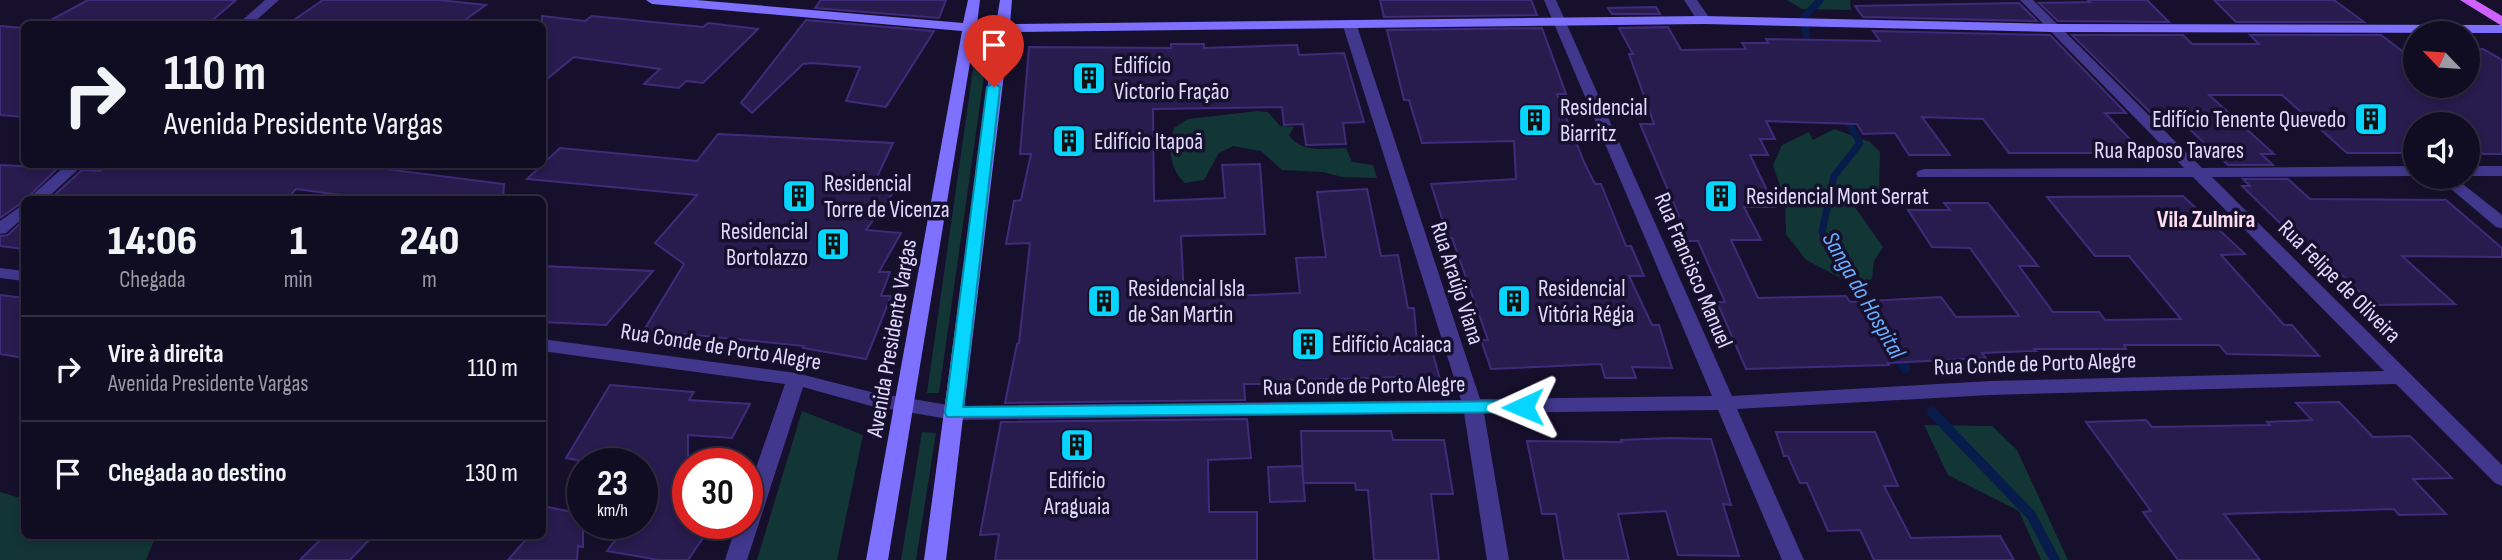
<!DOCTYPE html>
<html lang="pt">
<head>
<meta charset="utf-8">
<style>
	:root { --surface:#100c21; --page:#19152a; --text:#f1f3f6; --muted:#9c9ba5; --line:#302c3f }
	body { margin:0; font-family:"Sofia Sans Condensed",sans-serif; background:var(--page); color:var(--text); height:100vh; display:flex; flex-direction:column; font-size:26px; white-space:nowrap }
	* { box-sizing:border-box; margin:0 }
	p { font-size:23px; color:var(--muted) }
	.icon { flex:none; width:38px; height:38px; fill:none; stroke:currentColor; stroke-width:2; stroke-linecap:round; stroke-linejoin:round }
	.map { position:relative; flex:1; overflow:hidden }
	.sheet { position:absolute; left:21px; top:196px; width:525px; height:343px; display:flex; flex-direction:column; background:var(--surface); border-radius:10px; box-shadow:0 4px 10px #0003,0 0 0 2px var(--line) }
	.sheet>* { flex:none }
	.hud { position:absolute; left:21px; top:21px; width:525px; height:147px; border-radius:10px; box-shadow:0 4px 10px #0003,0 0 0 2px var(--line); background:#100c21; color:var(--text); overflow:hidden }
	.needle { width:46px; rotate:295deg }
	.fabs { position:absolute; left:2403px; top:21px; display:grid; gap:14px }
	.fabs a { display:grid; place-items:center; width:77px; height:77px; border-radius:50%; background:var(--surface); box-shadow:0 4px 10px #0003,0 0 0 2px var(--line); font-size:35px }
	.speed { position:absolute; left:567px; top:448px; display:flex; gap:14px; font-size:35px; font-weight:700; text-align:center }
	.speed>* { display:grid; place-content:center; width:91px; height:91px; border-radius:50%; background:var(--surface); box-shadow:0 4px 10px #0003,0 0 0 2px var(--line); line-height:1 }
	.speed small { font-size:18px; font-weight:400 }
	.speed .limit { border:10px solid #d22; background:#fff; color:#111 }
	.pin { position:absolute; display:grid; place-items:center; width:60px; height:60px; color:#fff; margin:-72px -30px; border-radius:50% 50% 50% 0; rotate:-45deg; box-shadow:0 0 7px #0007 }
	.pin .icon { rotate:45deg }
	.me { position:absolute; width:77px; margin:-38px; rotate:269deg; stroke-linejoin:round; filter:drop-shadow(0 0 5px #0008) }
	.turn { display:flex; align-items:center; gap:24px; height:147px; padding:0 28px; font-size:32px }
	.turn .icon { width:91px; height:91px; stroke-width:2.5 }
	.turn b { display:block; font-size:49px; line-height:60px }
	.eta { display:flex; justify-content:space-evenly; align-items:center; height:119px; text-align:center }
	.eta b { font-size:42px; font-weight:800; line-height:49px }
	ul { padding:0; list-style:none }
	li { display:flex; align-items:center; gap:21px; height:105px; padding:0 28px; border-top:2px solid var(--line) }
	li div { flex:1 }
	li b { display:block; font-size:26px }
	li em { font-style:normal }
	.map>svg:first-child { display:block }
	.green { fill:#123536 }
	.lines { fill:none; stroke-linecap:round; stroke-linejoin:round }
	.stream-far1 { stroke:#081c4c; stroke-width:7 }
	.stream { stroke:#081c4c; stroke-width:10 }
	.building { fill:#281b4e; stroke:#402b7b; stroke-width:2 }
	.street { fill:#41388d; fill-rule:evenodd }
	.secondary { fill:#7e71ff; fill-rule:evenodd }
	.primary { fill:#cf61ff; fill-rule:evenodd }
	.route { fill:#06d5ff; stroke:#048aa6; stroke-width:2 }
	.labels { text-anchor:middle; stroke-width:7; stroke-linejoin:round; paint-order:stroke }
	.poi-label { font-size:23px; fill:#e1daff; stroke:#16102c; text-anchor:start }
	.street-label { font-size:23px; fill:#e1daff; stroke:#16102c }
	.neighbourhood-label { font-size:24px; font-weight:bold; fill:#ffdcf0; stroke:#16102c }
	.water-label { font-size:24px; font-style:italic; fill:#68afff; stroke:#16102c }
</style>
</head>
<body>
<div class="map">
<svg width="2502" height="560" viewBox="0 0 2502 560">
	<rect width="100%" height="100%" fill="#16102c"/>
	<g class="green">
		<path d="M1787,0h63l1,10 -49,-1z"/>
		<path d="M976,48h12l-49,345h-12z"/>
		<path d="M1258,111l10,1 12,14 14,1 -5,8c12,19 37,13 57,13l6,14 21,3 4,13 -35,-1 -19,-5 -41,-2 -21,-19 -28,-5 -14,7 -15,27 -19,3c-16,-15 -17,-35 -11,-55l14,-9z"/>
		<path d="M1834,129l36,13 10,10 -1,36 -25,18 29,41 -9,14 -2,18 -18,6 -48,-25 -20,-26 -1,-33 -12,-36 9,-20 27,-13 4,8z"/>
		<path d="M802,411l61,24 -26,125h-80z"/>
		<path d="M1924,425l68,1 25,24 51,110h-27l-22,-49 -71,-36z"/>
		<path d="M922,432l14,1 -20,127h-15z"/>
		<path d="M0,492l24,7v37h132l-10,24h-146z"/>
	</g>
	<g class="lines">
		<g class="stream-far1">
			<path d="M1808,50l-4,-33 16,-17"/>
			<path d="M1830,244l-8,-12 12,-56 26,-33 -16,-29"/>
		</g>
		<g class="stream">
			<path d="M1828,243l42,67"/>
			<path d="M1895,352l10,16"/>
			<path d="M1932,412l99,103 24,45"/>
		</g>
	</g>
	<g class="building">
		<path d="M88,0h148l-28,24h-121l-38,-3z"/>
		<path d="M323,0h116l47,5 -27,19h-171z"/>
		<path d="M821,0h125l-7,18 -124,-10z"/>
		<path d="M1380,0h151l6,15 -153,2z"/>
		<path d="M2088,0h59l22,22 -111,-1 -19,-18 51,-1z"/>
		<path d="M2214,0h120l30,22h-128z"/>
		<path d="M2019,3l18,18 -174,-4 -8,-11z"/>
		<path d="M1656,7l4,7h-48l-4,-6z"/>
		<path d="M542,16l43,5 7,-5 111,11 5,-4 50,6 -55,54 -17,-2 -7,7 -35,-4 16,-15 -86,-12 -32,26z"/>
		<path d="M806,20l128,11 -48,76 -40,-6 14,-34 -49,-4 -8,1 -51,49 -11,-10z"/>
		<path d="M0,26l24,2v89l-24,-2z"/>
		<path d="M1668,27l13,23 65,-1 -4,-6h26l-2,-4 114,2 -7,-10 177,4 76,78h-21l38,40h-134l-26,-34 -61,-2 28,38h-41l-14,-22 -32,1 -6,-10 -91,-3 9,18h-15l8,16h-18l25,52h-31l17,33h-30l27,58 88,-2 4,6 91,-5 15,20 63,-1 -49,-68 -38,-1 -24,-37h42l-6,-7h44l50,63h-19l34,46h46l6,8 76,-1 -52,-63h-34l-48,-59 136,-1 62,58 -24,1 63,70h8l27,31 -92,-2 -8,-9h-95l2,4h-92l2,2 -54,2 4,5 -98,5 1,2 -143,4 -29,-67h8l-27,-61h-13l-11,-25h5l-39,-92h14l-25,-70h4l-14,-26z"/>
		<path d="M1542,28l24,66h-9l27,68 11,22h6l25,62h5l13,30h-15l23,49h7l13,43 -40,-1 4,11h-31l-4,-14 -110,5 -10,-29h7l-36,-102h-4l-17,-54 85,-5 -2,-38 -92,2 -13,-43h-5l-17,-70z"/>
		<path d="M2072,35h111l9,9h67l-9,-9h131l25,19h9v32h53v-36l15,-1 19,11v94h-19l-15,-12v-18h-53v29h-68l-65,-58h-73l65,59h-13l12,11h-45l-57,-53h-21z"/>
		<path d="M1171,44h33v4l93,-3 2,10 45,-2 20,69 -21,1 3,21 -40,1 -3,-21 -19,1 -2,-18 -129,2 1,92 71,-3 -3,-33 38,-1 5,70 -84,2 3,62 116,-5 -4,-35 30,-1 -9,-65 50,-3 14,67 17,-1 10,53h6l3,36 13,-1 11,40 -36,3 -2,-9 -139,4v3h-20l1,16 -240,3 12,-59 2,-1 11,-100 -24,1 8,-43 7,-1 10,-46h-11l9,-107 142,1z"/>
		<path d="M718,134l175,9 -16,34 25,3 -36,50 35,3 -22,39h11l-9,24h10l-25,63 -63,-11 1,-2 -160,-16 40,-66 -29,-21 42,-48 -170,-16 33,-31 137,13z"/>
		<path d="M109,164h237l158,20 -1,16h-125l-82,-11 -10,11h-237l33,-30 18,1z"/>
		<path d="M0,165l58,3 -34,33 -24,17z"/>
		<path d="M2243,179h45l22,20 136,1 56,48v9l-100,-1 53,48 -82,1 -50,-48h-7l-32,-30 -42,-41h8z"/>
		<path d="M24,220v29l-24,-3v-10l8,-1z"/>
		<path d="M542,266l111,5 -47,54 -64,-3z"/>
		<path d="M0,295l24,3v60l-24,-4z"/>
		<path d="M610,385l84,7 -5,8 61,4 -18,34 -44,-3v88l23,3 -23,34h-29l-52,-9 21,-28h14v-59h-43l-33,-6z"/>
		<path d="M2339,402l34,35 37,-1 42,42 -39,1 33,35 -47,1 -5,-6 -170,5 36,46h-82l-35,-48 8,-1 -65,-89 60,-2 6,7 118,-2 -3,-3 45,-2 -16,-17z"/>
		<path d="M1247,419l4,39 -43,2 1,52h48v48h-262l4,-26 -19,1 21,-113z"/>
		<path d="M1301,431h90l2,9h51l9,54h-22l8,66h-65l-6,-70h-12l-1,-7h-52z"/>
		<path d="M1776,432h99l23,54h-14l27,52 89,-2 14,24h-140l-14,-30 -32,1 -21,-48h-7l-12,-27h-4z"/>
		<path d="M1670,438l41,1 20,66 -8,-1 16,52 -61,-1 -12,-44 -48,3 11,46h-65l-8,-46h-14l-15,-73 95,1 -1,-2z"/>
		<path d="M1302,466l3,35 -35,1 -2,-35z"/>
		<path d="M542,506l41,8v33l-5,-1 -1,14h-69l21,-24h13z"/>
		<path d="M324,536h49l-23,24h-50z"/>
	</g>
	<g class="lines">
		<g class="street">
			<path d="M265,0h14l-27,24h-14z"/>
			<path d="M1544,0h12l176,396 258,-15 394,-10 -191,-194h-275l-2,-3 2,-3 6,-2 260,-1 -164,-168h13l169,168 213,-2v10l-203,1 290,288v21l-7,-3 -99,-99 -406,11 -253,14 67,151h-22l-64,-150 -234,3 25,147h-22l-23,-147 -510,7 -83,-14 -68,-19 -56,173h-22l12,-37h10v-29l38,-110 -243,-33v-12l254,34 75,19 83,14 507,-6 -118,-374 7,-4 7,4 123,373 232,-3z"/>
			<path d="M1684,0h13l14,20 -2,3h-10z"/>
			<path d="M67,164h17l-39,36h-18z"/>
			<rect x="2468" y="166" width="34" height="10"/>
			<path d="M2437,177h17l48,38v13l-6,-1z"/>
			<path d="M24,204v13l-18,16 -6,1v-13z"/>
			<path d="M0,268l24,3v10l-24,-3z"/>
		</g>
		<path class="secondary" d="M646,0h50l267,23 5,-23h12l-3,24h19l4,-24h12l-2,24 694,-8 347,8 451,1v8l-451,-1 -347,-8 -695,8 -63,528h-22l71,-528h-20l-87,528h-22l96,-529 -310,-27z"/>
		<path class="primary" d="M2460,0h15l27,16v10z"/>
	</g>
	<path class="route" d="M994,83l6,4 -37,320 560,-6 9,6 -3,5 -582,5 -2,-4 42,-326z"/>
	<defs>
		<g id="building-square" transform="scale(1.75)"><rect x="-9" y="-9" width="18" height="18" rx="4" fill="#06d5ff" stroke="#16102c"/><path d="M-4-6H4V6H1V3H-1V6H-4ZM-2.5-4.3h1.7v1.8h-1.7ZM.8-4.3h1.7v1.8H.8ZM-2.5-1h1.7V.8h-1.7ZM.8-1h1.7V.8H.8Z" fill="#111"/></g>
	</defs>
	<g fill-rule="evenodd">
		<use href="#building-square" x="1089" y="78"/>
		<use href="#building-square" x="2371" y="119"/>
		<use href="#building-square" x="1535" y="120"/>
		<use href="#building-square" x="1069" y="141"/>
		<use href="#building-square" x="799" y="196"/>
		<use href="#building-square" x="1721" y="196"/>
		<use href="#building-square" x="833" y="244"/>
		<use href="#building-square" x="1104" y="301"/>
		<use href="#building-square" x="1514" y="301"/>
		<use href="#building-square" x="1308" y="344"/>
		<use href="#building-square" x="1077" y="445"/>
	</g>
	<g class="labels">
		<g class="poi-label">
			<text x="1114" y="73">Edifício<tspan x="1114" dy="26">Victorio Fração</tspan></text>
			<text x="1560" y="115">Residencial<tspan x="1560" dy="26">Biarritz</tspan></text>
			<text x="2346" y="127" text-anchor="end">Edifício Tenente Quevedo</text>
			<text x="1094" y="149">Edifício Itapoã</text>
			<text x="824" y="191">Residencial<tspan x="824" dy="26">Torre de Vicenza</tspan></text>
			<text x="1746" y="204">Residencial Mont Serrat</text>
			<text x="808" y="239" text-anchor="end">Residencial<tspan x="808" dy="26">Bortolazzo</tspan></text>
			<text x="1128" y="296">Residencial Isla<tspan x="1128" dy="26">de San Martin</tspan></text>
			<text x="1538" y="296">Residencial<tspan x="1538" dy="26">Vitória Régia</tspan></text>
			<text x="1332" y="352">Edifício Acaiaca</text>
			<text x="1077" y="488" text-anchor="middle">Edifício<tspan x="1077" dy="26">Araguaia</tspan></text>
		</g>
		<g class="street-label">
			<text x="2169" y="158">Rua Raposo Tavares</text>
			<text transform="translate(1694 270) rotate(67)" y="8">Rua Francisco Manuel</text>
			<text transform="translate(2340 281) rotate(45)" y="8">Rua Felipe de Oliveira</text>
			<text transform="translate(1458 283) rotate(72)" y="8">Rua Araújo Viana</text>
			<text transform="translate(891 338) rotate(-80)" y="8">Avenida Presidente Vargas</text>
			<text transform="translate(721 346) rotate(9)" y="8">Rua Conde de Porto Alegre</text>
			<text transform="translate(2035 363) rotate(-2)" y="8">Rua Conde de Porto Alegre</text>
			<text transform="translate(1364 385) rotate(-1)" y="8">Rua Conde de Porto Alegre</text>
		</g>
		<g class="neighbourhood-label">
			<text x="2206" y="227">Vila Zulmira</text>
		</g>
		<g class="water-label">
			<text transform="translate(1864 295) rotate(60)" y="8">Sanga do Hospital</text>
		</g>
	</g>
</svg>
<div class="fabs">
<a><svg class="needle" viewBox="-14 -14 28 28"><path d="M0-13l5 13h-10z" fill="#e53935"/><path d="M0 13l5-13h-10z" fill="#9c9ba5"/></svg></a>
<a><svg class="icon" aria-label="sound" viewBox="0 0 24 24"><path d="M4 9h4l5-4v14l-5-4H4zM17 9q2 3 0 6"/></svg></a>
</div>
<div class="speed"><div>23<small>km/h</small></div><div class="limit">30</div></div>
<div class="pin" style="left:994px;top:87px;background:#d93025"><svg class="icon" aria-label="arrive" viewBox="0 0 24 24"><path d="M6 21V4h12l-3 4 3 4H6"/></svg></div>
<svg class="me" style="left:1523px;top:407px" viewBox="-20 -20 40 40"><path d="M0-17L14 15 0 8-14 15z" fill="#06d5ff" stroke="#fff" stroke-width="4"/></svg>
<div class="hud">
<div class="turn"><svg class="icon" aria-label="right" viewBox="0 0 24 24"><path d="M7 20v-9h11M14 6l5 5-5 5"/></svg><div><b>110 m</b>Avenida Presidente Vargas</div></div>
</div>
<section class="sheet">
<div class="eta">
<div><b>14:06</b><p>Chegada</p></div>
<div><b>1</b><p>min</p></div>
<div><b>240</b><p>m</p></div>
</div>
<ul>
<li><svg class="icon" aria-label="right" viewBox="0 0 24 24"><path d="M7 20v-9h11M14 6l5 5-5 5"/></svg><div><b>Vire à direita</b><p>Avenida Presidente Vargas</p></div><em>110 m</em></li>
<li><svg class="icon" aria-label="arrive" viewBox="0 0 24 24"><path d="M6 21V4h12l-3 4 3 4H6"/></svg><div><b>Chegada ao destino</b></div><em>130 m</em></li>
</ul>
</section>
</div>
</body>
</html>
